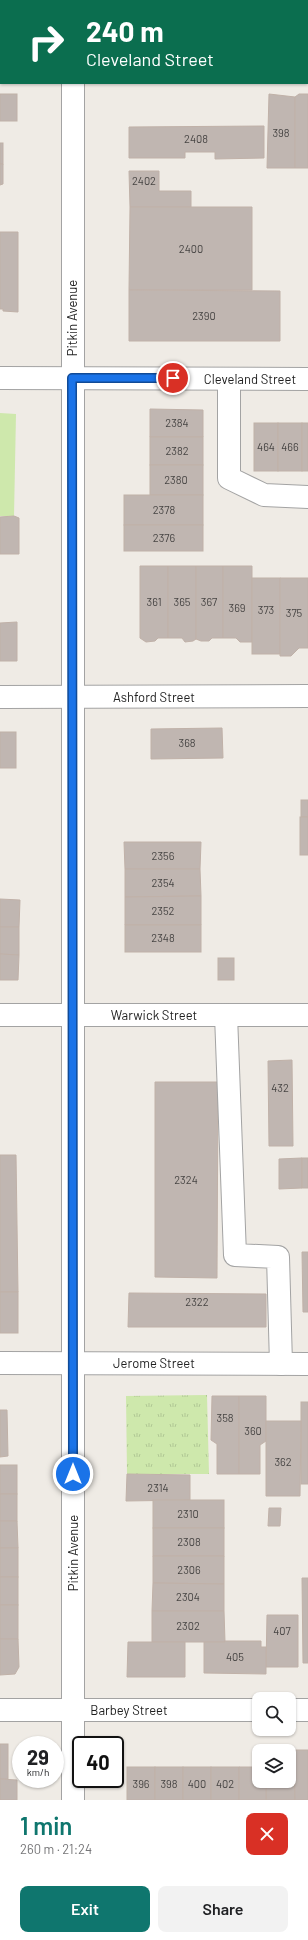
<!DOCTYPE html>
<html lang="en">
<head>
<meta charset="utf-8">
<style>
	:root { --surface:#fff; --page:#f2f2f2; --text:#202124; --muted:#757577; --accent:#0f766e }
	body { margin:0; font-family:Barlow,sans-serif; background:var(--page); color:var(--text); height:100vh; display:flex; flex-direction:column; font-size:15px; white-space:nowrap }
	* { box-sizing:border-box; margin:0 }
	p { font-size:13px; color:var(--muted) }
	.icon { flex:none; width:22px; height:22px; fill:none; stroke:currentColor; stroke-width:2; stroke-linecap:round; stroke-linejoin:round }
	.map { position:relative; height:1800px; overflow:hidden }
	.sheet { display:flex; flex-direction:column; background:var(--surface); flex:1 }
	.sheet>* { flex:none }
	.top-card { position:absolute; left:0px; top:0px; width:308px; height:84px; box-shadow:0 1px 3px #0004; background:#0b6e4f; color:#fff; overflow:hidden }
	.tools { position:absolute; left:252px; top:1692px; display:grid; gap:8px }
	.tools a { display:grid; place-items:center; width:44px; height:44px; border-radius:8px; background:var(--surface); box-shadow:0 1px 3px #0004; font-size:20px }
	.speed { position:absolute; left:12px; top:1736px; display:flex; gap:8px; font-size:20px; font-weight:700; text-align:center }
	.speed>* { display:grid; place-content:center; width:52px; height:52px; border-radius:50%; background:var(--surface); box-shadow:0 1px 3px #0004; line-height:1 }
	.speed small { font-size:10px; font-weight:400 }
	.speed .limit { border:2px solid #111; border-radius:6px; background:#fff; color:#111 }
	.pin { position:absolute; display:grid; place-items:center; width:34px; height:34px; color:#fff; margin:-17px; border:2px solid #fff; border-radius:50%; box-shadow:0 1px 4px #0007 }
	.me { position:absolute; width:44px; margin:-22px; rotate:0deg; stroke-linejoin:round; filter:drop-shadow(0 0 3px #0008) }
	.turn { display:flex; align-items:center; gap:14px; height:84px; padding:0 20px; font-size:18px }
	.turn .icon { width:52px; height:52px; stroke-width:2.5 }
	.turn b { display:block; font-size:28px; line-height:34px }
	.round { display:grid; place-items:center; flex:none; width:42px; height:42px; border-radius:8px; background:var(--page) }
	.head { display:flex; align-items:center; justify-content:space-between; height:68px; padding:0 20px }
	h1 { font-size:24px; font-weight:600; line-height:30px; color:var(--accent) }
	.primary-button { display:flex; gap:8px; margin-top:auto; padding:8px 20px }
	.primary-button a { flex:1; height:46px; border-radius:8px; background:var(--accent); color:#fff; font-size:16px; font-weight:600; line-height:46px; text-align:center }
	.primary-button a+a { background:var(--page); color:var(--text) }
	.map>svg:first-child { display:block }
	.grass { fill:url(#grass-tufts) }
	.garden { fill:#cee8ac }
	.building { fill:#c0b6b1; stroke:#c0b1a8 }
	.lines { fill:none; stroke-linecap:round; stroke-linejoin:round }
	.minor-casing { stroke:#a3a3a3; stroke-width:24 }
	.minor { stroke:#fff; stroke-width:22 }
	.route-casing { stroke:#114b97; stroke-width:10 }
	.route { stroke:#1a73e8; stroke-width:7 }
	.labels { text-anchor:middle; stroke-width:3.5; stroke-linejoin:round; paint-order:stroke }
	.number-label { font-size:11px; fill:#474544 }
	.street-label { font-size:13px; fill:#1f1f1f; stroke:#fff }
</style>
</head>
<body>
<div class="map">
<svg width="308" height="1800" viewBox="0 0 308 1800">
	<defs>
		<pattern id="grass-tufts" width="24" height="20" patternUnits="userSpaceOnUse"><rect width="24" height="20" fill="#cee8ac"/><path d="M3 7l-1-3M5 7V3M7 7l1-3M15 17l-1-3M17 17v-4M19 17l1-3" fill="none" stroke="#b0c794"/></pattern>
	</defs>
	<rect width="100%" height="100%" fill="#efebe5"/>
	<path class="grass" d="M207,1395l2,79h-82l-1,-78z"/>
	<path class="garden" d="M0,413l16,1 -2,102h-14z"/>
	<g class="building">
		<path d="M127,0h86l-86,1z"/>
		<rect x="0" y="94" width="17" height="27"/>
		<path d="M269,94l26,3v71h-28z"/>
		<path d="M299,94h9v74h-13v-71z"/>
		<path d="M264,126v32l-49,1v-7h-30v6h-56v-31z"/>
		<rect x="0" y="143" width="3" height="21"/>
		<path d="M0,164h3v20l-3,1z"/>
		<path d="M129,171h30v20h32v16h-61z"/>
		<path d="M130,207h122v83h-123z"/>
		<path d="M0,232h18v80l-15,-1v-2h-3z"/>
		<path d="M129,290l151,1v50h-151z"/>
		<path d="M150,409l53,1v27h-53z"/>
		<rect x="254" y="423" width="24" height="48"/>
		<rect x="278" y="423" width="24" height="48"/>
		<rect x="302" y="423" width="6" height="48"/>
		<rect x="150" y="437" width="53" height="28"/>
		<rect x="150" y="465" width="53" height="30"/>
		<rect x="124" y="495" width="79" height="30"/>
		<path d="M14,516l5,2v36h-19v-37z"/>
		<rect x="124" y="525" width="79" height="26"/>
		<path d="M140,566h28v72h-10l-3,3 -9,1 -6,-4z"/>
		<path d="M168,566h28v73l-3,2 -8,1 -3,-4h-14z"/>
		<path d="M196,566h27v72h-11l-3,3h-8l-5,-2z"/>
		<path d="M223,566h29v76h-12l-4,-4h-13z"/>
		<rect x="252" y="578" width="28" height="76"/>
		<path d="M280,578h28v70h-9l-8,8h-11z"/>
		<path d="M17,622v39h-17v-38z"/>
		<path d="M222,728l1,30 -72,1v-30z"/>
		<rect x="0" y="732" width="16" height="36"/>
		<rect x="301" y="800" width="7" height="17"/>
		<rect x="300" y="817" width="8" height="38"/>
		<path d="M124,842h77l-1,27h-75z"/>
		<path d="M125,869h75l1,27 -76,1z"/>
		<path d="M201,896v29h-76v-28z"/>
		<path d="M0,899l20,1 -1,27h-19z"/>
		<rect x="125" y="925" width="76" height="27"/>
		<path d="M0,927h19v28l-19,-1z"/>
		<path d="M0,954l19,1 -1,25h-18z"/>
		<rect x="218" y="958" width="16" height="22"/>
		<path d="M292,1060l1,86h-24l-1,-85z"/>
		<path d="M155,1082h63l-1,196 -62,-1z"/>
		<path d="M0,1155h16l2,137h-18z"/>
		<path d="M302,1158v30l-23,1v-30z"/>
		<rect x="302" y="1158" width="6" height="30"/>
		<path d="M302,1252h6v60h-5z"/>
		<rect x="0" y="1292" width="18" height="41"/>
		<path d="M129,1293l137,1v33h-138z"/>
		<path d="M212,1396h27v78h-22v-30l-6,-4z"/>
		<path d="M239,1396h27v45l-6,4v29h-21z"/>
		<rect x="301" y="1402" width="7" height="82"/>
		<path d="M0,1410h7l1,46 -8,1z"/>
		<path d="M266,1421h35l-1,75h-34z"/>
		<rect x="0" y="1465" width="17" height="29"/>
		<path d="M127,1474l63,1v25l-64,1z"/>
		<rect x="0" y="1494" width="17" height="27"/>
		<rect x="153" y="1500" width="71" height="28"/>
		<path d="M269,1508h12l-1,18h-12z"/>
		<path d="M0,1521h17l1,27h-18z"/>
		<rect x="153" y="1528" width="71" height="28"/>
		<rect x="0" y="1548" width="18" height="29"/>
		<path d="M153,1556h71v28l-71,-1z"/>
		<rect x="0" y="1577" width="18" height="28"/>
		<path d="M302,1578h6v85h-5z"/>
		<path d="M153,1583l71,1v27h-72z"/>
		<rect x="0" y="1605" width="18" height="34"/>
		<path d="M152,1611h72l1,31h-73z"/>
		<path d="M267,1615h31v52h-32z"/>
		<path d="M0,1639h18l1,28 -4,7 -15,1z"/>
		<path d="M224,1641h37v6h5v27l-62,-1v-31h21z"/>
		<path d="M128,1642h57v35h-58z"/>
		<rect x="0" y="1744" width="8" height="35"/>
		<path d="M266,1750h28l1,50h-29v-19h23v-30z"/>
		<path d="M294,1750h14v50h-13z"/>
		<rect x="127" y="1767" width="28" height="33"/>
		<rect x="155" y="1767" width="28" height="33"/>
		<rect x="183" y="1767" width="28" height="33"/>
		<rect x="211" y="1767" width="28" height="33"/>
		<path d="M239,1767h20v14h7v19h-27z"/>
		<path d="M0,1779l17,1v20h-17z"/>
	</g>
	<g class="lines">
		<g class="minor-casing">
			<g id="minor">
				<path d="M72,0v1"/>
				<path d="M0,58h1"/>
				<path d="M307,58h1"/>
				<path d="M73,83v1717"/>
				<path d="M0,378l308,1"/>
				<path d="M229,379v99l35,17 44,2"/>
				<path d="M0,697l308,-1"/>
				<path d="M0,1015h308"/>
				<path d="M226,1015l9,240 43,2 3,107"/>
				<path d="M0,1363l308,1"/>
				<path d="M0,1710h259"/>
				<path d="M289,1710h19"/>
			</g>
		</g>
		<use href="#minor" class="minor"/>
	</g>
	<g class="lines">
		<g class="route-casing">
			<path id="route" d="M73,1474l-1,-1096h101"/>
		</g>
		<use href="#route" class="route"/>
	</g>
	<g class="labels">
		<g class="number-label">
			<text x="281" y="137">398</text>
			<text x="196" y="143">2408</text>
			<text x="144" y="185">2402</text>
			<text x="191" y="253">2400</text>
			<text x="204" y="320">2390</text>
			<text x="177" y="427">2384</text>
			<text x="266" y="451">464</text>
			<text x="290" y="451">466</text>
			<text x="177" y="455">2382</text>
			<text x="176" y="484">2380</text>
			<text x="164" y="514">2378</text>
			<text x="164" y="542">2376</text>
			<text x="154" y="606">361</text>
			<text x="182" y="606">365</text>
			<text x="209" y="606">367</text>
			<text x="237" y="612">369</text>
			<text x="266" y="614">373</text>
			<text x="294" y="617">375</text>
			<text x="187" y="747">368</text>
			<text x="163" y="860">2356</text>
			<text x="163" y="887">2354</text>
			<text x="163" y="915">2352</text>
			<text x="163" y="942">2348</text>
			<text x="280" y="1092">432</text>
			<text x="186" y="1184">2324</text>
			<text x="197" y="1306">2322</text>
			<text x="225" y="1422">358</text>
			<text x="253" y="1435">360</text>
			<text x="283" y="1466">362</text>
			<text x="158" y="1492">2314</text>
			<text x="188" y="1518">2310</text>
			<text x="189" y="1546">2308</text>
			<text x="189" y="1574">2306</text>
			<text x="188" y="1601">2304</text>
			<text x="188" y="1630">2302</text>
			<text x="282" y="1635">407</text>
			<text x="235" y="1661">405</text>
			<text x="141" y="1788">396</text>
			<text x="169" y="1788">398</text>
			<text x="197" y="1788">400</text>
			<text x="225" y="1788">402</text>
		</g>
		<g class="street-label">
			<text transform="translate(72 318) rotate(-90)" y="5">Pitkin Avenue</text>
			<text x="250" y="384">Cleveland Street</text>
			<text x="154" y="702">Ashford Street</text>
			<text x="154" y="1020">Warwick Street</text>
			<text x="154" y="1368">Jerome Street</text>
			<text transform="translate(73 1553) rotate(-90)" y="5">Pitkin Avenue</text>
			<text x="129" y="1715">Barbey Street</text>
		</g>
	</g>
</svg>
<div class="tools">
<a><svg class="icon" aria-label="search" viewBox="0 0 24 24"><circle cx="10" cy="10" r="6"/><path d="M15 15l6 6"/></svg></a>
<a><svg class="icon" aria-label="layers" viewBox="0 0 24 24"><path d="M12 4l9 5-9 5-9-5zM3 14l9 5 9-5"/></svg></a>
</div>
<div class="speed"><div>29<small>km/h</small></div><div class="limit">40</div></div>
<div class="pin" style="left:173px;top:378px;background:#d93025"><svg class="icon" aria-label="arrive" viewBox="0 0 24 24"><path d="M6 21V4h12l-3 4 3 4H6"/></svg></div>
<svg class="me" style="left:73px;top:1474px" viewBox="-20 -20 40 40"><circle r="17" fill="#1a73e8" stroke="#fff" stroke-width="3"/><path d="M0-11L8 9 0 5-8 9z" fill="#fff"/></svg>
<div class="top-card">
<div class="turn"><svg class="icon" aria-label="right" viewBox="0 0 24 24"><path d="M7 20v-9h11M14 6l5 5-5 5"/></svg><div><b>240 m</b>Cleveland Street</div></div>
</div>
</div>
<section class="sheet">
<div class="head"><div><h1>1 min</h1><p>260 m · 21:24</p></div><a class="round" style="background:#d93025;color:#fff"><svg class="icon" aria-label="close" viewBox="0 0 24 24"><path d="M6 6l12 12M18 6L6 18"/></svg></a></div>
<div class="primary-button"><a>Exit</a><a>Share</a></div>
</section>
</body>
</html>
